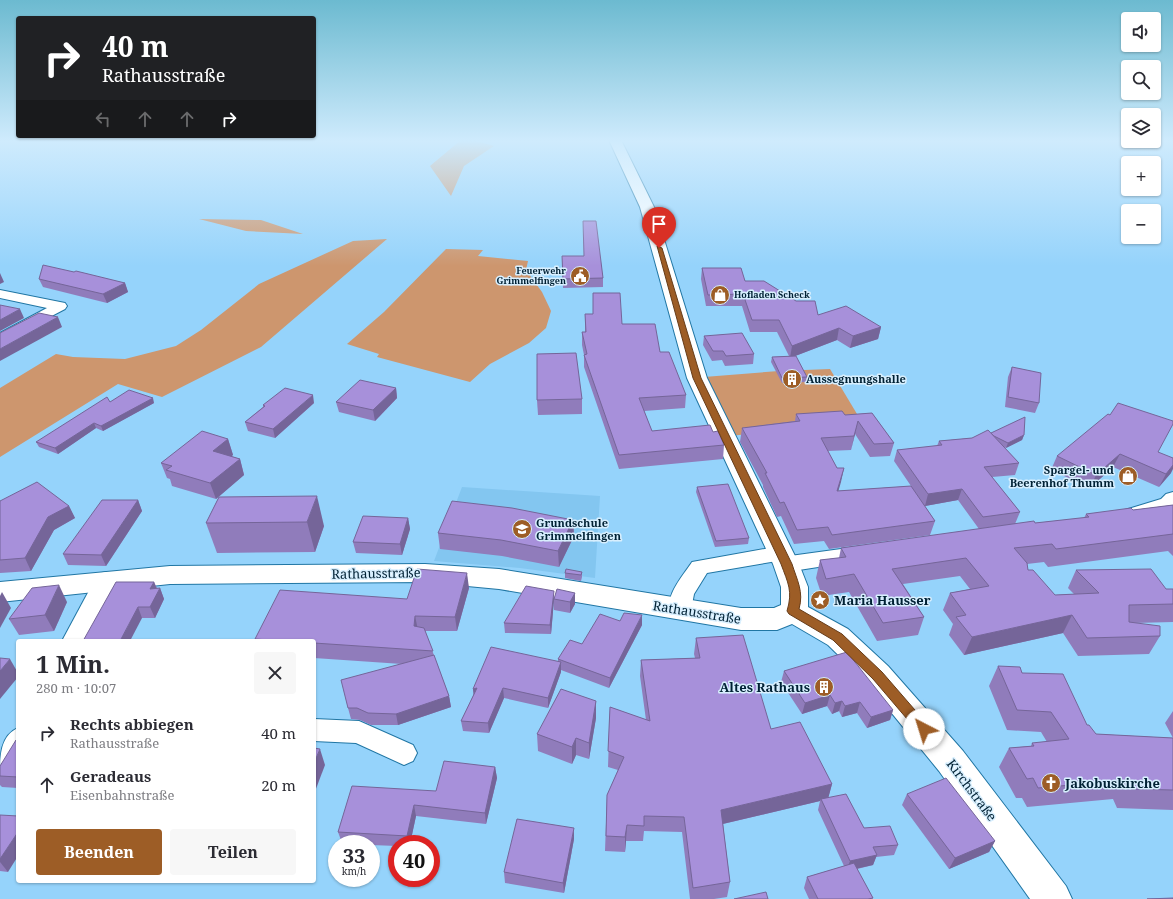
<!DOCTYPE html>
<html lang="de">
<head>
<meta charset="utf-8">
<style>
	:root { --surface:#fff; --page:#f7f7f7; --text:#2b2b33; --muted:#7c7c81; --accent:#9d5d26 }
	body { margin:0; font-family:"Noto Serif",serif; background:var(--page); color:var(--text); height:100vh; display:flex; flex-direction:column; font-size:15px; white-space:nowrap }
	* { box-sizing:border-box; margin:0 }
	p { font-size:13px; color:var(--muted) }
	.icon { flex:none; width:22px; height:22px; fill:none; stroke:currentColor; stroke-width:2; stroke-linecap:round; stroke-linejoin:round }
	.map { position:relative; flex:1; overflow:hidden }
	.drawer { position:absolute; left:16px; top:639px; width:300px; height:244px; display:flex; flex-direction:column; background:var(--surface); border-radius:4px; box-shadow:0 1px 3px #0004 }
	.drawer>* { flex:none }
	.hud { position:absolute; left:16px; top:16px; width:300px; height:122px; border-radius:4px; box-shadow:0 1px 3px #0004; background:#202124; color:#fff; overflow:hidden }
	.buttons { position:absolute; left:1121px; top:12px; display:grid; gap:8px }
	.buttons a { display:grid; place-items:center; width:40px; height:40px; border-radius:4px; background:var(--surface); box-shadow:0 1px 3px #0004; font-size:20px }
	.speed { position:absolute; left:328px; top:835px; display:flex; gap:8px; font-size:20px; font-weight:700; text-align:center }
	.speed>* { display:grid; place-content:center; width:52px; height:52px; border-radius:50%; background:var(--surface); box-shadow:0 1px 3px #0004; line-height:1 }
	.speed small { font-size:10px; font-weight:400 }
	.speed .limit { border:6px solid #d22; background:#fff; color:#111 }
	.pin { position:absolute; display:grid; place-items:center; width:34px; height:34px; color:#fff; margin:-41px -17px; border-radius:50% 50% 50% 0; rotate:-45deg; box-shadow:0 0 4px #0007 }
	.pin .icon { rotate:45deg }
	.me { position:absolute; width:44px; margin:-22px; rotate:320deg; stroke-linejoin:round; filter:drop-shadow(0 0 3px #0008) }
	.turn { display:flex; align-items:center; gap:14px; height:84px; padding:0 20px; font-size:18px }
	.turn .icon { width:52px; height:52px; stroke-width:2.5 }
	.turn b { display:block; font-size:28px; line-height:34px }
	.lanes { display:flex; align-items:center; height:38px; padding:0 20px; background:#0003; justify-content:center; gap:20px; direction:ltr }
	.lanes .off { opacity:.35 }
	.round { display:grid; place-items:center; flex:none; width:42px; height:42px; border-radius:4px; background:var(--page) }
	.headline { display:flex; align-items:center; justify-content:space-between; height:68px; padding:0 20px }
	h1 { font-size:24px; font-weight:700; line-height:30px }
	.button { display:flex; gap:8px; margin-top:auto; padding:8px 20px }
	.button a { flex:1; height:46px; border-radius:4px; background:var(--accent); color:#fff; font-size:16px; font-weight:700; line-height:46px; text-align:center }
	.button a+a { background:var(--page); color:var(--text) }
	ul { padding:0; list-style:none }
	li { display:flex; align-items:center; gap:12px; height:52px; padding:0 20px }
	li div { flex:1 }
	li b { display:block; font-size:15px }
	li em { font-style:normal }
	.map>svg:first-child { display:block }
	.built { fill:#83c6f0 }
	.green { fill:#cd966e }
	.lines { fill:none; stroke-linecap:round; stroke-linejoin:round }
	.street-casing { stroke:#2076a4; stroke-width:2 }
	.secondary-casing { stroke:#2076a4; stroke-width:2 }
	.street { fill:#fff; fill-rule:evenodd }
	.secondary { fill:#fff; fill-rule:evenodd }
	.wall { fill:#907cbb }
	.shaded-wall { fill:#756599 }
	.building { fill:#a790da; stroke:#756599 }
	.route { fill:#9d5d26; stroke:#663c19 }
	.labels { text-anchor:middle; stroke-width:3; stroke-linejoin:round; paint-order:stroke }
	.far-poi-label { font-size:9px; font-weight:bold; fill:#002134; stroke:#d8effe; text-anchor:end }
	.poi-label { font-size:11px; font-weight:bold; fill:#002134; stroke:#d8effe; text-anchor:start }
	.near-street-label { font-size:13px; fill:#002134; stroke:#d8effe }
	.near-poi-label { font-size:13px; font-weight:bold; fill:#002134; stroke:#d8effe; text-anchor:start }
</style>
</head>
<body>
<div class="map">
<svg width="1173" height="899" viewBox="0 0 1173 899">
	<rect width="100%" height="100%" fill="#95d3fb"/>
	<path class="built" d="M462,487l138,9 -5,82 -75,-10 -86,-7z"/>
	<g class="green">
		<path d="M461,140h12l21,6 -30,20 -13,30 -21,-30z"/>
		<path d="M199,219l62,1 42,14 -57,-3z"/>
		<path d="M387,239l-126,108 -99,50 -44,-13 -118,73v-69l56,-34 17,3 52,2 51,-13 25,-16 58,-46 94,-43z"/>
		<path d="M446,249l37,1 -5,6 50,5 -2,9 16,22 9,19 -5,17 -17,15 -39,21 -20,18 -93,-25 2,-3 -32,-10 37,-32z"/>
		<path d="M830,369l30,50 -70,11 -61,6 -25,-59 75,-6z"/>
	</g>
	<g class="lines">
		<g class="street-casing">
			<g id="street">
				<path d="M0,290l65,13 2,3 -2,3 -65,34v-10l47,-25 -47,-10z"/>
				<path d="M1173,492v16l-41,14 -7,-2 -3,-5 3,-5 36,-11 5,-5z"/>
				<path d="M781,546l7,2 3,5 -1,3 73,-10 7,2 3,5 -3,5 -7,2 -77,12 -7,-3 -4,-5 2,-3 -70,12 -13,21 -3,16 -3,6 -8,2 -8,-2c-10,-18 11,-40 20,-54z"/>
				<path d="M106,572l8,2 3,6 -31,61h-24l36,-67z"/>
				<path d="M314,719l45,2 54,24 4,8 -4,8 -9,4 -48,-22 -42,-2z"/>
				<path d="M18,728c0,20 5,40 -18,49 0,-21 0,-41 18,-49z"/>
			</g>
		</g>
		<g class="secondary-casing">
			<path id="secondary" d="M609,140h12l33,67 53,171 92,186 9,23v20l40,22 40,37 75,85 103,135 6,13h-42l-91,-128 -71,-87 -40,-39 -36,-21 -15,6h-36l-242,-41 -74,-7 -255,2 -170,18v-20l170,-16 255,-2 74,5 242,39h33l7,-3v-18l-8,-23 -86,-186 -47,-171z"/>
		</g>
		<use href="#street" class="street"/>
		<use href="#secondary" class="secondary"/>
	</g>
	<g class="wall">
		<path d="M562,256l41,22v9l-40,1z"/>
		<path d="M702,268l43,13 73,34 63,12 -3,12 -28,9 -13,-8 -42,16 12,21 -1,5 -24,1 -11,-21 1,-5 17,-1 -12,-24h-27l-8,-26h-36l-5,-27z"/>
		<path d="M39,279l86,4 3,9 -21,11 -64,-16z"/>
		<path d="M585,314l37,10 38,28 26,43 -1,13 -41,3 8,20 61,1 11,13 -1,14 -104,10 -35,-102v-12l-2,-10v-13h3z"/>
		<path d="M704,336l50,18 -1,10 -28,2 -3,-6 -10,1 -9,-16z"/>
		<path d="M1012,367l27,36 -4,10 -30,-6 3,-30z"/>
		<path d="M396,388l1,10 -22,23 -36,-9 -3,-10z"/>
		<path d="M582,399v15l-44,1 -1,-15z"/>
		<path d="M110,402l44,1 -51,28 -7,-3 -38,26 -19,-7 -3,-5z"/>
		<path d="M314,403l-39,35 -27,-7 -3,-9 18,-15v-2z"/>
		<path d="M872,413l22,30 -4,13 -20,1 -15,-23 -4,16 -23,1 9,17h7l-6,23 73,-5 -17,-25 3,-11 40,-4 2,-5 33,-3 19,-5 33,2 -2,5 -16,8 -2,-1 15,16 -4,12 -23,2 28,35 -5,12 -36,5 -21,-29 -33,6 10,15 -5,14 -101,14 -5,-8 -30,3 -13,-28 -4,1 -14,-30v-2l-23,-43 2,-14 53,-7 1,-7 49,1z"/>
		<path d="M228,439l5,16 -2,1 9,3 4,16 -28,24 -44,-13 -2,-7 -3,-1 -6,-15z"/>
		<path d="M1158,452l13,21 -12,14 -46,-20 -23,21 -39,-18 6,-14z"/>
		<path d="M697,487l52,51 -1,6 -33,3 -19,-55z"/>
		<path d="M219,497l105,29 -9,26 -98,1 -11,-30z"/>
		<path d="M138,500l4,11 -36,55 -38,-1 -5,-11z"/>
		<path d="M0,501l69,5 6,12 -21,12 -23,41 -31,2z"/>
		<path d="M1173,505v51l-5,-5 -120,16 -4,-5 -17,2 1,6 27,25 19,-1 -6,-6 8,-18 90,19h7v33l-39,1 26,13 -11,18 -71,2 -15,-23 -99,22 -15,-20 4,-11 -10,-14 7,-17 20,-4 -10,-13 -57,8 21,33 -6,18 -41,6 -28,-49 -27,4 -6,-18 4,-18 19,-2 2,-10 194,-25 49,-5 2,-4 47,-4z"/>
		<path d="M408,518l2,11 -8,26 -46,-2 -3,-11z"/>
		<path d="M573,520l1,16 -15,31 -57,-11 -62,-7 -2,-16z"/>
		<path d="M582,572v5l-1,4 -16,-3v-5z"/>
		<path d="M154,582l3,6h3l4,11 -9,19h-13l-59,23z"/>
		<path d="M469,588l-12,43h-32l24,65 2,11 -53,18h-27l-11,-5 -9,-1 -3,-11 54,-44 -88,-6v-17h-58l-1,-2 152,-40z"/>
		<path d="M575,593v11l-5,9 -16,-3v-11z"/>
		<path d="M554,600l-3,34 -46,-1 -1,-10z"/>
		<path d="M67,602l-13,29 -35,4 -10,-16z"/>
		<path d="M620,621l22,4 -33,63 -48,-18v2l-13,36 -44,-10 -15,35 -26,-2 -2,-10 13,-27 -1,-5 85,-28v-2z"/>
		<path d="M696,638l75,91 61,55 -4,14 36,30 34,17 -4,10 -18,2 -3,8 -16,4 16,29 -1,1h-63l-5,-11 3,-11 37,-11 -26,-56 2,-9 -97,23 7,58 -3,15 -13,2h-24l-8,-67 -38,-1 -1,10h-17l-1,11 -20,-1 2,-56 11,-25 -10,-3 2,-60 36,13 -6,-44 1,-16 54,-2 -1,-4z"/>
		<path d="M998,666l24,7 65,52 9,9 77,4 -8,-15 8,-12v99l-56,-2 -4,-9 -86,8 -5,-9h-6l-17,-31 10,-19 22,-2 1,-3 15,-1 -6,-10 -34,-2 -18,-44z"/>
		<path d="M784,671l109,39 -3,10 -23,8 -10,-15 -15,4 -3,-6 -7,3 -5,-8 -25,8 -21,-32z"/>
		<path d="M596,701v17l-7,41 -13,-4 -4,9 -34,-13 -1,-17z"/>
		<path d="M18,740v48l-16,-1 -2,-2v-19z"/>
		<path d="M495,767l2,11 -11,46 -70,-8 -6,28h-13v2l-26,-1v-1l-29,-1 -4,-11 98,-41z"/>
		<path d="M907,794l88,47 -6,11 -40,17 -47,-64z"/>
		<path d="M0,815l8,57 -8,-1z"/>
		<path d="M574,839l-10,54 -59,-10 -1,-11z"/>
	</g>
	<g class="shaded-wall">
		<path d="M0,273l4,9 -4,2z"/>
		<path d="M125,283l3,9 -21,11 -4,-9z"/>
		<path d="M20,309l4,9 -24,13v-11z"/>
		<path d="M58,317l4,10 -62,34v-12z"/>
		<path d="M881,327l-3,12 -28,9 3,-12z"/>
		<path d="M839,328l-2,12 -47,18 2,-12z"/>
		<path d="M396,388l1,10 -22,23 -2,-11z"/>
		<path d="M313,395l1,8 -39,35 -2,-9z"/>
		<path d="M153,398l1,5 -51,28 -2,-5z"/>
		<path d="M858,421l-3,13 -4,16 3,-14z"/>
		<path d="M94,423l2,5 -38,26 -3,-6z"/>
		<path d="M1024,435l-2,5 -16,8 2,-5z"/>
		<path d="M228,439l5,16 -15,12 -5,-16z"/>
		<path d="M1120,454l-7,13 -23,21 6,-13z"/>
		<path d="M240,459l4,16 -28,24 -6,-16z"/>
		<path d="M1173,465v4l-2,4 -12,14 7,-13z"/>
		<path d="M844,468l-3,14 -7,24 3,-15z"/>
		<path d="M962,489l-4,11 -33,6 3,-12z"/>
		<path d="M317,496l7,30 -9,26 -8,-30z"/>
		<path d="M138,500l4,11 -36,55 -5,-11z"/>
		<path d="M69,506l6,12 -21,12 -23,41 -6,-13 23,-41z"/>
		<path d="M408,518l2,11 -8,26 -2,-11z"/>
		<path d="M573,520l1,16 -15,31 -1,-16z"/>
		<path d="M467,573l2,15 -12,43 -2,-14z"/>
		<path d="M154,582l4,10 2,-4 4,11 -9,19 -5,-11v-18z"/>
		<path d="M59,585l8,17 -13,29 -9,-16z"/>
		<path d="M554,591v9l-3,34 -1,-9z"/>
		<path d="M2,592l9,16 -11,20v-32z"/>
		<path d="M575,593v11l-5,9v-11z"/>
		<path d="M138,607l4,11 -12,23h-10z"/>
		<path d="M642,615v10l-33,63 1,-10z"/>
		<path d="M1072,615l-9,18 -99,22 8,-18z"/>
		<path d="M415,616l3,14 -4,-4z"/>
		<path d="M10,659l8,14v4l-18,22v-28z"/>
		<path d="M561,662v10l-13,36v-10z"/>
		<path d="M477,688l-3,11 -1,-10z"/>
		<path d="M503,688l1,10 -15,35 -1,-10z"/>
		<path d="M830,695l-3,11 -25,8 3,-11z"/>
		<path d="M449,696l2,11 -53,18 -2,-11z"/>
		<path d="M596,701v17l-7,41v-16z"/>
		<path d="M842,701l-3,10 -7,3 3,-11z"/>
		<path d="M860,702l-3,11 -15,4 3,-11z"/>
		<path d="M893,710l-3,10 -23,8 4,-11z"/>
		<path d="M576,738v17l-4,9v-17z"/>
		<path d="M320,749l5,16 -11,29v-31z"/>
		<path d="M495,767l2,11 -11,46 -1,-11z"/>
		<path d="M832,784l-4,15h-7l-1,2 -102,24 3,-15z"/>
		<path d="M414,805l2,11 -6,28h-2l-1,-8z"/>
		<path d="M627,825l-1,16 -1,11v-15z"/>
		<path d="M574,828v11l-10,54 -1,-10z"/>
		<path d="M18,832v24l-10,16 -8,-10v-3z"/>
		<path d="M995,841l-6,11 -40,17 6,-11z"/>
		<path d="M877,855l-4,10 -27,6 4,-10z"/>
	</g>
	<g class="building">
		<path d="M583,221h13l7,57 -40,1 -1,-23h22z"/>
		<path d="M43,265l31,7 2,-1 49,12 -22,11 -64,-15z"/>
		<path d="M702,268h39l4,13h19l32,20h19l3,14 28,-9 35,21 -28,9 -14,-8 -47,18 -13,-26h-27l-9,-26 -35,1z"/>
		<path d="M593,293h27l2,31h33l5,28h9l17,43 -47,3 13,33 58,-6 3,7 5,-1 6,14 -105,10 -35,-100 3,-1 -5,-22h4l-1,-18h8z"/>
		<path d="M0,305l20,4 -20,11z"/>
		<path d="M39,313l19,4 -58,32v-16z"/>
		<path d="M742,333l12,21 -28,2 -3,-5h-10l-9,-15z"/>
		<path d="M576,353l6,46 -45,1v-46z"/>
		<path d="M796,356l11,21 -25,1 -10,-21z"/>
		<path d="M1012,367l29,6 -2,30 -31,-6z"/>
		<path d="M360,380l36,8 -23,22 -37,-8z"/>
		<path d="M285,388l28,7 -40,34 -28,-7 20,-16 -2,-1z"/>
		<path d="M129,390l24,8 -52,28 -7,-3 -39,25 -19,-6 71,-45 3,5z"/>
		<path d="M1118,403l55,18v3l-15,28 15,6v7l-7,9 -46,-20 -24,21 -39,-19 51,-42 2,1z"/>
		<path d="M842,411l3,4 27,-2 22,30 -20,1 -16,-23 -4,15 -33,2 16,30h7l-7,23 74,-5 24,35 -103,14 -4,-8 -31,3 -13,-28 -4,1 -15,-30h2l-25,-45 58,-7 -4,-7z"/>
		<path d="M1025,417l-1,18 -16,8 -14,-7 -3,-3z"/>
		<path d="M988,430l31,33 -35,4 36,45 -37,5 -21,-28 -34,5 -31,-44 45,-5 -3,-4 33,-3z"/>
		<path d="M202,431l26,8 -15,12 27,8 -30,24 -44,-13 6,-4 -11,-3z"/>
		<path d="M37,482l32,24 -21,11 -23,41 -25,2v-59z"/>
		<path d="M728,484l21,54 -33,3 -19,-54z"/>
		<path d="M317,496l-10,26 -101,1 13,-26z"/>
		<path d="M102,500h36l-37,55 -38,-1z"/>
		<path d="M452,501l60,7 61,12 -15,31 -57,-11 -63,-7z"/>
		<path d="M1173,505v29l-117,15 -4,-5 -38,4 13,15 1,7h5l22,25 44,-2 -23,-23 75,-1 15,20h7v15l-44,1v17l31,4v10l-73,2 -15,-23 -100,22 -16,-20 10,-2 -16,-22 39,-7 -23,-28 -74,11 32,48 -41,6 -29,-49 -28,5 -6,-19 26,-3 -5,-9 193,-27 1,2 54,-6 -3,-3 45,-6 2,2z"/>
		<path d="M363,516l45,2 -8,26 -47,-2z"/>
		<path d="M417,569l50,4 -12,44 -40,-1 -1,10 10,2 9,23 -119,-8v-2h-31l-28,-2 25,-49 127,9z"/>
		<path d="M566,569l16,3 -1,3 -16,-2z"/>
		<path d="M116,582h38l-4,7 10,-1 -10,19h-12l-18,34h-37z"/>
		<path d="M59,585l-14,30 -36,4 23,-31z"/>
		<path d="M526,586l28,5 -4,34 -46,-2z"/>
		<path d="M557,589l18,4 -5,9 -16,-3z"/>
		<path d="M624,613l18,2 -32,63 -52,-19 12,-19 12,4 18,-30 20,7z"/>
		<path d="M743,635l28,94 29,-7 32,62 -111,26 9,72 -37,6 -9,-71 -40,-1v10l-17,-1 -2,12 -19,-1 1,-41 17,-38 -16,-6 2,-44 40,14 -9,-61 59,-2 -4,-20z"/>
		<path d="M491,647l70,15 -13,36 -45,-10 -15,35 -27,-2 16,-33 -4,1z"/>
		<path d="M847,652l46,58 -22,7 -11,-15 -15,4 -3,-5 -7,2 -5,-8 -25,8 -21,-32z"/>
		<path d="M434,655l15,41 -53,18 -28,-1 -11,-5h-9l-7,-28z"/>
		<path d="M0,658l10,1 -10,12z"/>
		<path d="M998,666l22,1 2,6 41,1 24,51h2l7,9 77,4v52l-42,-1 -5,-9 -88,8 -5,-10 -6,1 -18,-31 25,-2 -2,-3 37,-4 -18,-27 -34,-2z"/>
		<path d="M561,689l35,12 -7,42 -13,-5 -4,9 -35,-13z"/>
		<path d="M16,740h2v37l-18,-1v-10z"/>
		<path d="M314,748l6,1 -6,14z"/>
		<path d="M444,761l51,6 -10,46 -71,-8 -7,31 -69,-4 14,-46 84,5z"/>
		<path d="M946,778l49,63 -40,17 -48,-64z"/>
		<path d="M846,794l18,34 26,-2 8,19 -25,2 4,8 -27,6 -29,-62z"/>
		<path d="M0,815l18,1v16l-18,27z"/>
		<path d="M517,819l57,9 -11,55 -59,-11z"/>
		<path d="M854,863l19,35 -5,1h-50l-11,-22z"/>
		<path d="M766,892l2,7h-34z"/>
		<path d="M1173,898v1h-26z"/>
	</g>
	<linearGradient id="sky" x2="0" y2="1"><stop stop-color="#6cbad0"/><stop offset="0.53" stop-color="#cfebfd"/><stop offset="1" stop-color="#cfebfd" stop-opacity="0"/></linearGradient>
	<rect width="1173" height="266" fill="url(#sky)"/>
	<path class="route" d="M657,246l5,2 39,130 91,186c5,16 12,28 7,45l43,25 40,38 46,53 2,4 -2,4 -4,2 -5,-2 -46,-54 -40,-39 -44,-26 -2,-3c6,-20 1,-28 -6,-47l-88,-186z"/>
	<defs>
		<g id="civic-disc" transform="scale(1)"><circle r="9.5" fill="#9d5d26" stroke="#d8effe"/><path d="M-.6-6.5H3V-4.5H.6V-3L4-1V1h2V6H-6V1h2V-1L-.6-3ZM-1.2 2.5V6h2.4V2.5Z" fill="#fff"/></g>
		<g id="shop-disc" transform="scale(1)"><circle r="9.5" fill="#9d5d26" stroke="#d8effe"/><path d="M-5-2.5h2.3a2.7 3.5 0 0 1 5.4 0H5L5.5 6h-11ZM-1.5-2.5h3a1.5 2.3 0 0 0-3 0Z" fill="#fff"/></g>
		<g id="building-disc" transform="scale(1)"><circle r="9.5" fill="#9d5d26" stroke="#d8effe"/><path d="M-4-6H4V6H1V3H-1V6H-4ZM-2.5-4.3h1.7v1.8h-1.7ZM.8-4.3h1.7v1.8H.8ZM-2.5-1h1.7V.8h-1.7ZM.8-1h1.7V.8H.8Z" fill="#fff"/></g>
		<g id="school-disc" transform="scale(1)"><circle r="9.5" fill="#9d5d26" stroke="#d8effe"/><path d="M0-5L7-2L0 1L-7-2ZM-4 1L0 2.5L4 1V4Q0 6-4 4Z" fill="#fff"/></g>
		<g id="sight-disc" transform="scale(1)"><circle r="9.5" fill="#9d5d26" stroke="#d8effe"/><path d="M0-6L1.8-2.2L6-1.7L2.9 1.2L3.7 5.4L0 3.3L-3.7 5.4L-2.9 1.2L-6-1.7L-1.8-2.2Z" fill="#fff"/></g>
		<g id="church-disc" transform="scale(1)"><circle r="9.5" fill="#9d5d26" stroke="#d8effe"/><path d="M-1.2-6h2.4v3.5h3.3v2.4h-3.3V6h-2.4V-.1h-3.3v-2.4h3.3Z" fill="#fff"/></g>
	</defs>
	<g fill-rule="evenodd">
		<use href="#civic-disc" x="580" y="276"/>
		<use href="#shop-disc" x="720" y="295"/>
		<use href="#building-disc" x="792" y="379"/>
		<use href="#shop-disc" x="1128" y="476"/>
		<use href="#school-disc" x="522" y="529"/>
		<use href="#sight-disc" x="820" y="600"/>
		<use href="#building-disc" x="824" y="687"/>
		<use href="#church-disc" x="1051" y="783"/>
	</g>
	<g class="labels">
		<g class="far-poi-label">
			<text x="566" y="274">Feuerwehr<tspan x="566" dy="10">Grimmelfingen</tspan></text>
			<text x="734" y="298" text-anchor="start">Hofladen Scheck</text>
		</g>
		<g class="poi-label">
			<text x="806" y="383">Aussegnungshalle</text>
			<text x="1114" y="474" text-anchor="end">Spargel- und<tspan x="1114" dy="13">Beerenhof Thumm</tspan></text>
			<text x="536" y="527">Grundschule<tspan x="536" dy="13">Grimmelfingen</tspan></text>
		</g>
		<g class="near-street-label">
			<text transform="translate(376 573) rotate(-1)" y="5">Rathausstraße</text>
			<text transform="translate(697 612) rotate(9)" y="5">Rathausstraße</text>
			<text transform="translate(972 790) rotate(53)" y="5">Kirchstraße</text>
		</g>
		<g class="near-poi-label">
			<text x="834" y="605">Maria Hausser</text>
			<text x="810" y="692" text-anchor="end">Altes Rathaus</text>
			<text x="1065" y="788">Jakobuskirche</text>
		</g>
	</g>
</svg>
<div class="buttons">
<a><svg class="icon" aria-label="sound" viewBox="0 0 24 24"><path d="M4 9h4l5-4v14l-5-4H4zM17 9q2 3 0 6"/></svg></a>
<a><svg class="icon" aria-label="search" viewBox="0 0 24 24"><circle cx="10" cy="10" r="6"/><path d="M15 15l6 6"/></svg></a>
<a><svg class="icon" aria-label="layers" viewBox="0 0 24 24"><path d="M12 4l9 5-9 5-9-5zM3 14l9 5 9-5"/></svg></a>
<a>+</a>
<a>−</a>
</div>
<div class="speed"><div>33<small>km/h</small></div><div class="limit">40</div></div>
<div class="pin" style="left:659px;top:248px;background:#d93025"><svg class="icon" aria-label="arrive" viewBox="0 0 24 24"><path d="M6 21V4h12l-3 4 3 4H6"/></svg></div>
<svg class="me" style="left:924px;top:729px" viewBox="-20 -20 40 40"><circle r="19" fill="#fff"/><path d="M0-13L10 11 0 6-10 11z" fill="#9d5d26"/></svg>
<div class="hud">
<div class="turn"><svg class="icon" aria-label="right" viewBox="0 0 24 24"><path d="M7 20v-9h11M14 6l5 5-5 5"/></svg><div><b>40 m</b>Rathausstraße</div></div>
<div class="lanes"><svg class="icon off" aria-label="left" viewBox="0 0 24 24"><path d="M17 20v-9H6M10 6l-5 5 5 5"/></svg><svg class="icon off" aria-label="ahead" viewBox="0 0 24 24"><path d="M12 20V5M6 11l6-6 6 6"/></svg><svg class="icon off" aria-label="ahead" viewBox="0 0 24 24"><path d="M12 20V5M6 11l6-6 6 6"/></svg><svg class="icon" aria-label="right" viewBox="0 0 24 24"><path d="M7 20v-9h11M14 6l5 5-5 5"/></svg></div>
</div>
<section class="drawer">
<div class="headline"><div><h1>1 Min.</h1><p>280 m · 10:07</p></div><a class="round"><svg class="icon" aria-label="close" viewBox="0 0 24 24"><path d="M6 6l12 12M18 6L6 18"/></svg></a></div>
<ul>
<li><svg class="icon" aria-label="right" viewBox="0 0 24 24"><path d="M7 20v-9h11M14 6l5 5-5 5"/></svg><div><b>Rechts abbiegen</b><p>Rathausstraße</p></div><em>40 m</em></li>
<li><svg class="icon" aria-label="ahead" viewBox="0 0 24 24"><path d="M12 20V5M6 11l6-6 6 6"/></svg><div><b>Geradeaus</b><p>Eisenbahnstraße</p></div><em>20 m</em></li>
</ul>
<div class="button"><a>Beenden</a><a>Teilen</a></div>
</section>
</div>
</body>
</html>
